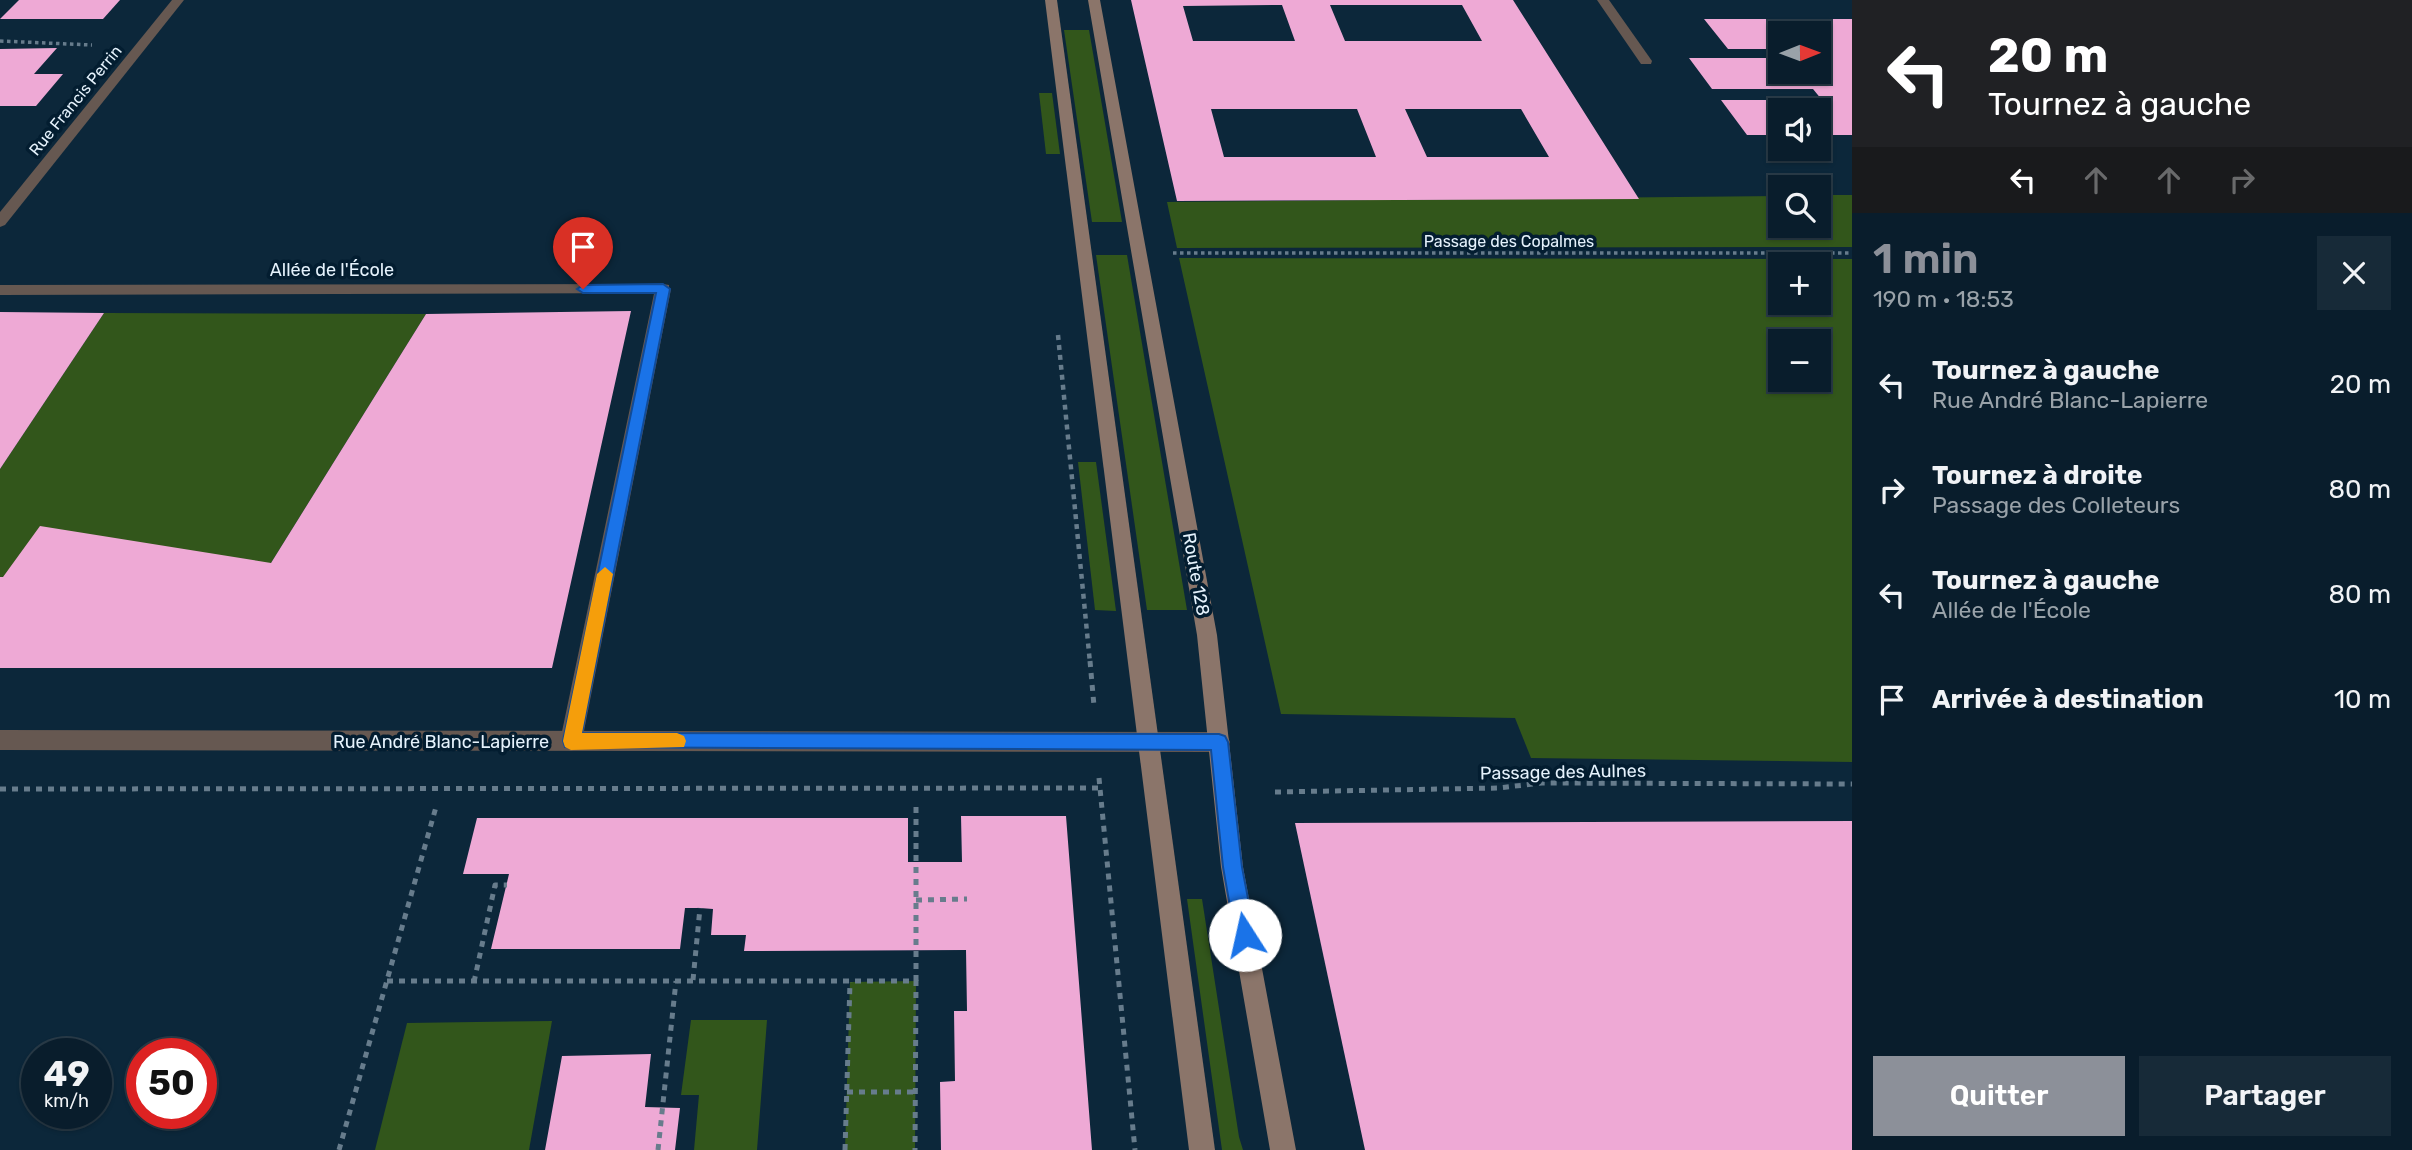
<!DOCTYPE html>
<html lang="fr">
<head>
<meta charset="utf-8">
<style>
	:root { --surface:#091d2c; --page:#172a38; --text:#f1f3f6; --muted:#99a2a9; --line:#293b48; --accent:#8c9099 }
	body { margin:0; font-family:Rubik,sans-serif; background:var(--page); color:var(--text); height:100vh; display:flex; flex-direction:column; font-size:26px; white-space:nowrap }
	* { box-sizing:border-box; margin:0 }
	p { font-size:23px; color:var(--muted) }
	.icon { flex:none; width:38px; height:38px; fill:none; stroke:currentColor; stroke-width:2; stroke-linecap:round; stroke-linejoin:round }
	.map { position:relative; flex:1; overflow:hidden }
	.sheet { display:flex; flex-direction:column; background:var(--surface); width:560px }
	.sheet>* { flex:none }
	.guide { background:#202124; color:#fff; overflow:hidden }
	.needle { width:46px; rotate:89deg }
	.buttons { position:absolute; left:1768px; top:21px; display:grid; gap:14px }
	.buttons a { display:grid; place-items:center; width:63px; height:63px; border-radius:0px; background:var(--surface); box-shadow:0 2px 5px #0004,0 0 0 2px var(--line); font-size:35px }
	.speed { position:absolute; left:21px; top:1038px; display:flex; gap:14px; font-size:35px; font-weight:700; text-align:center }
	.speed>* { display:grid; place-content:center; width:91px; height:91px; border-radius:50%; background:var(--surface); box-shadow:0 2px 5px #0004,0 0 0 2px var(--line); line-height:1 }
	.speed small { font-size:18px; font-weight:400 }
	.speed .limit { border:10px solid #d22; background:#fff; color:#111 }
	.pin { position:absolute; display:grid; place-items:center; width:60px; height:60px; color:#fff; margin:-72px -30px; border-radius:50% 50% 50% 0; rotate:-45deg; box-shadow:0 0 7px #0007 }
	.pin .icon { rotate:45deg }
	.me { position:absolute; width:77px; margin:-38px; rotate:350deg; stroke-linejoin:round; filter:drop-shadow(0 0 5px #0008) }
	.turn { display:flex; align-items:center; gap:24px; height:147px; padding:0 21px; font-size:32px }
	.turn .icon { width:91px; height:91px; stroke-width:2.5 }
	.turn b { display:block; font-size:49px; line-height:60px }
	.lanes { display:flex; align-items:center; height:66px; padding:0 21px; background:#0003; justify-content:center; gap:35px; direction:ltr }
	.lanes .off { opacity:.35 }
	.round { display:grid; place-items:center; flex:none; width:74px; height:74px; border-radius:0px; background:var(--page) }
	.headline { display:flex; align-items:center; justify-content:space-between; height:119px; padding:0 21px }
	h1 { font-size:42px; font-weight:600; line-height:52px; color:var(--accent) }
	.primary-button { display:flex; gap:14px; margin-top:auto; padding:14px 21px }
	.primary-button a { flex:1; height:80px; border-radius:0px; background:var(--accent); color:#fff; font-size:28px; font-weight:600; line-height:80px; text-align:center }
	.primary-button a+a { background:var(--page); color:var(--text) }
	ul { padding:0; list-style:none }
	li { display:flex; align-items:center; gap:21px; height:105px; padding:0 21px }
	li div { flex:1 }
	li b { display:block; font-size:26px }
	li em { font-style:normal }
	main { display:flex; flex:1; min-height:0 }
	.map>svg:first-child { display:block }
	.green { fill:#32561b; fill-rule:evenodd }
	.building { fill:#eea9d5; fill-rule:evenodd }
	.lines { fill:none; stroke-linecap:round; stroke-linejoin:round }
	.path-far2 { stroke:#677c8c; stroke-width:3.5; stroke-dasharray:3.5 3.5; stroke-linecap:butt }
	.path-far1 { stroke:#677c8c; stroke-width:4.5; stroke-dasharray:5 5; stroke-linecap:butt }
	.path { stroke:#677c8c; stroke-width:5; stroke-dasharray:6 6; stroke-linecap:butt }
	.service { fill:#665851; fill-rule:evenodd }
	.minor { fill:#665851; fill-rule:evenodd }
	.tertiary { fill:#665851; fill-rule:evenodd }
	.secondary { fill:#8b756a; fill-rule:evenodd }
	.route { fill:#1a73e8; stroke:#114b97; stroke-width:2 }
	.slow { fill:#f59e0b }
	.labels { text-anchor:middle; stroke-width:7; stroke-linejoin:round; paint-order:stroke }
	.far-street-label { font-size:16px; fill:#e5f2fc; stroke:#031d30 }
	.street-label { font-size:18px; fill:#e5f2fc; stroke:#031d30 }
</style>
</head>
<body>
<main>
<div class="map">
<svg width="1852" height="1150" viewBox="0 0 1852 1150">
	<rect width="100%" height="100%" fill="#0c273a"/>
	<g class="green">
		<path d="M1064,30h25l33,192h-30z"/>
		<path d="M1039,93h13l8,61h-14z"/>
		<path d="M1818,195h34v52l-675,1 -10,-46 613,-6v30h38z"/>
		<path d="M1096,255h31l60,355h-40z"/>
		<path d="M1179,258l673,1v503l-321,-4 -16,-40 -234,-4zM1780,264h38v39h-38zM1780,341h38v39h-38z"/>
		<path d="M104,313l322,1 -155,249 -271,14v-108z"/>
		<path d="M1078,462h18l20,149 -21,-1z"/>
		<path d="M1187,899h15l37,238 4,13h-21z"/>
		<path d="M916,981l-1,169h-70l5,-168z"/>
		<path d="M691,1020h76l-10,130h-63l5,-55h-18z"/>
		<path d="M552,1021l-23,129h-154l32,-127z"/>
	</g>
	<g class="building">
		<path d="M19,0h101l-17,19h-103z"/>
		<path d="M1131,0h382l126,199 -462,2zM1282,5l13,36h-102l-10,-35zM1330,5h132l20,36h-137zM1211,109h146l19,48h-152zM1405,109h116l28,48h-122z"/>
		<path d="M1704,19h148v116h-34v-25h-38v25h-33l-26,-35h101l-9,-11h-101l-23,-31h91v14h38v-39h-38v16h-52z"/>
		<path d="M57,48l-23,26h29l-27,32h-36v-57z"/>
		<path d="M631,311l-79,357h-552v-91h3l37,-51 231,37 155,-249z"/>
		<path d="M0,312l104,1 -104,156z"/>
		<path d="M961,816h105l26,334h-151l-1,-68 15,-1 -1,-70h13l-1,-61 -222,1 2,-16h-35l2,-26 -13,-1h-15l-5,41h-189l18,-75h-46l14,-56h431v44h54z"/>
		<path d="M1852,821v329h-487l-70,-327z"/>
		<path d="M651,1054l-6,53 35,1 -5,42h-130l17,-94z"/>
	</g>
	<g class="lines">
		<g class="path-far2">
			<path d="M0,41l92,4"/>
			<path d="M1173,253h679"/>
		</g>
		<path class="path-far1" d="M1058,335l32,328"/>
		<g class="path">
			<path d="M1090,661l4,45"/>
			<path d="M1099,778l36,372"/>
			<path d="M0,789l1100,-1"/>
			<path d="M1275,792l223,-4 44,-5 310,1"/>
			<path d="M916,807v174"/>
			<path d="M916,900l51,-1"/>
			<path d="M693,980l7,-72"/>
			<path d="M387,981h529l-1,169"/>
			<path d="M474,982l21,-97h12"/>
			<path d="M847,1092h68"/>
			<path d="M339,1150l97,-343"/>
			<path d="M658,1150l18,-169"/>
			<path d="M845,1150l5,-168"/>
		</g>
		<g class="service">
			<path d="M1597,0h12l43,61 -1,3h-10z"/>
			<path d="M663,284l8,5 -89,452 -3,7 -8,3 -8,-3 -3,-7 95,-452z"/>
		</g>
		<g class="minor">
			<path d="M663,284l6,1v8l-669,2v-10z"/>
			<path d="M0,730l1219,2 8,3 3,7 -3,7 -8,3 -1219,-2z"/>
		</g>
		<path class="tertiary" d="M172,0h12l-179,225 -5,2v-15z"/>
		<g class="secondary">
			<path d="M1045,0h12l158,1150h-26z"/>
			<path d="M1088,0h12l117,635 26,232 53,283h-26l-49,-283 -24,-232z"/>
		</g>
	</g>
	<path class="route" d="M663,284l7,5 -88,444 637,1 6,2 3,6 14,125 13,68 -3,7 -7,3 -7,-3 -3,-7 -12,-68 -12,-117 -646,-3 -2,-6 93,-448h-73l-6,-4 6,-4z"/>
	<path class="slow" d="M605,567l8,7 -31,159h95l7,3 2,5 -2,6 -113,3 -6,-3 -2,-6 34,-167z"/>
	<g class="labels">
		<g class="far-street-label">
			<text transform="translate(75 100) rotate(-51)" y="6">Rue Francis Perrin</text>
			<text x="1509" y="247">Passage des Copalmes</text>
		</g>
		<g class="street-label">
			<text x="332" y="276">Allée de l'École</text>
			<text transform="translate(1196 574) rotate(80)" y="6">Route 128</text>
			<text x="441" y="748">Rue André Blanc-Lapierre</text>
			<text transform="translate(1563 772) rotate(-1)" y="6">Passage des Aulnes</text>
		</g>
	</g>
</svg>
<div class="buttons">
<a><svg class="needle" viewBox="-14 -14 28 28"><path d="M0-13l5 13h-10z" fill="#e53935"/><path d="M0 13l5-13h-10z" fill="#99a2a9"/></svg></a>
<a><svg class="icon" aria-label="sound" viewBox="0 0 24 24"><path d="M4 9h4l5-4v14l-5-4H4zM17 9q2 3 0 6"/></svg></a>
<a><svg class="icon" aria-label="search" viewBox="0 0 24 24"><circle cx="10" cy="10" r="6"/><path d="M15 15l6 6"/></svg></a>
<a>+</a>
<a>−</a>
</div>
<div class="speed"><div>49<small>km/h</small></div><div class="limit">50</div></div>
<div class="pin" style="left:583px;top:289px;background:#d93025"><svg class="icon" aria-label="arrive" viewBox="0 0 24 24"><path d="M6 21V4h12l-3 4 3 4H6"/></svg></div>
<svg class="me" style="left:1245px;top:935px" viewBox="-20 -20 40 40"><circle r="19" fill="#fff"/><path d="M0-13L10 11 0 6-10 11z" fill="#1a73e8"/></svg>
</div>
<section class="sheet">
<div class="guide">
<div class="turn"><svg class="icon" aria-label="left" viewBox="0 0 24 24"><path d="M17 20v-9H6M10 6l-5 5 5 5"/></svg><div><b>20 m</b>Tournez à gauche</div></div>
<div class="lanes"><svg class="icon" aria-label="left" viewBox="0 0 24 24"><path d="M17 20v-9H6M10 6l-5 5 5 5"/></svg><svg class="icon off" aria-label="ahead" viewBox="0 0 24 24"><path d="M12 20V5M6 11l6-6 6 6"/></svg><svg class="icon off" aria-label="ahead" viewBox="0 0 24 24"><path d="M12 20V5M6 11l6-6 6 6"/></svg><svg class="icon off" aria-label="right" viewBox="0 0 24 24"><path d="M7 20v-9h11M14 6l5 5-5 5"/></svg></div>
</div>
<div class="headline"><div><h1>1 min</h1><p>190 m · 18:53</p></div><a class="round"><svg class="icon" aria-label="close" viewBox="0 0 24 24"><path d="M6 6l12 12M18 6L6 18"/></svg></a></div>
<ul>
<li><svg class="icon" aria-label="left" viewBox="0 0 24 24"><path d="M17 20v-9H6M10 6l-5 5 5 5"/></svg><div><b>Tournez à gauche</b><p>Rue André Blanc-Lapierre</p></div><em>20 m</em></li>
<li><svg class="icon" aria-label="right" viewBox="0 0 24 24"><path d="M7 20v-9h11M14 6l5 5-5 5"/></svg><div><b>Tournez à droite</b><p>Passage des Colleteurs</p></div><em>80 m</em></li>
<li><svg class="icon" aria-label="left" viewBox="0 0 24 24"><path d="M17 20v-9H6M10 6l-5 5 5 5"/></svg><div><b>Tournez à gauche</b><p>Allée de l'École</p></div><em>80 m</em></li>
<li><svg class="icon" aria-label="arrive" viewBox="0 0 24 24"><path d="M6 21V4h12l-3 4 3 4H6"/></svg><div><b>Arrivée à destination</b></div><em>10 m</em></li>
</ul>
<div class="primary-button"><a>Quitter</a><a>Partager</a></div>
</section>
</main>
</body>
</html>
